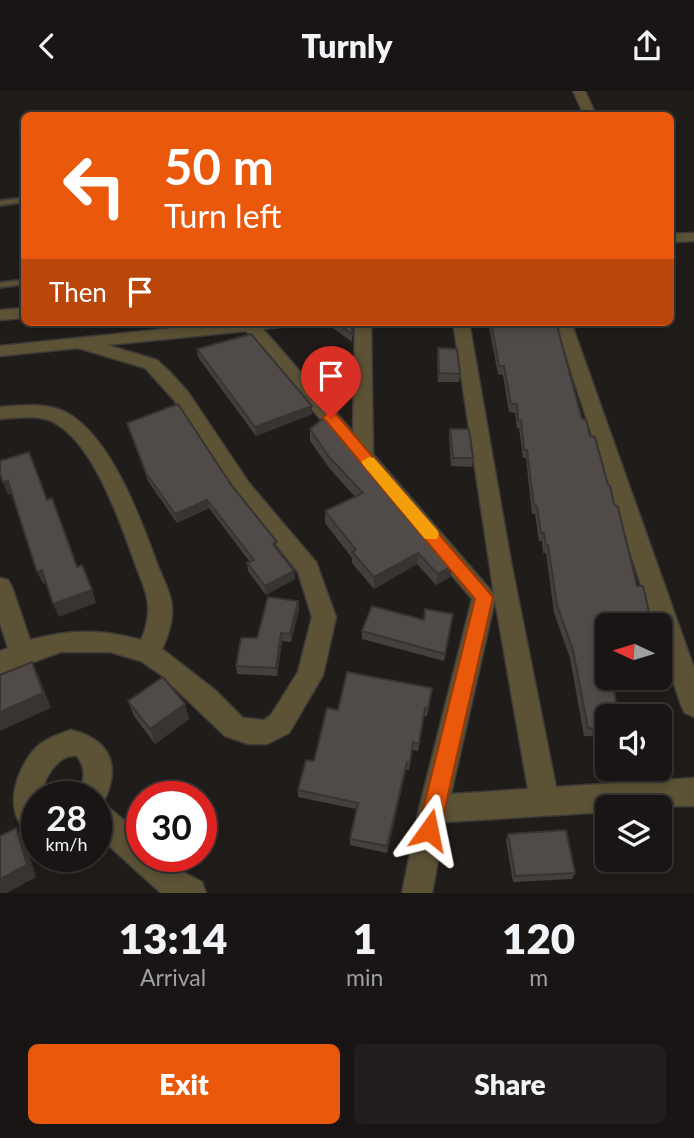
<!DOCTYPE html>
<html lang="en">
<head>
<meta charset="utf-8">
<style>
	:root { --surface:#181514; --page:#211e1d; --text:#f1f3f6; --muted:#9f9fa0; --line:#363434; --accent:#ea580c }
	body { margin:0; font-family:Lato,sans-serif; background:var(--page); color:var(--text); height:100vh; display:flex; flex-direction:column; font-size:26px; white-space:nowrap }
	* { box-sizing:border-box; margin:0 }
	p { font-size:23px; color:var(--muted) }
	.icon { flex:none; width:38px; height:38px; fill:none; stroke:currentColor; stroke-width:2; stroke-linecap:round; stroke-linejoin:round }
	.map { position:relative; height:802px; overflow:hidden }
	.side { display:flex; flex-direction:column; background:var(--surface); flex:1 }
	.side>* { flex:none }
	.guide { position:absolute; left:21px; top:21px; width:653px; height:214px; border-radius:10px; box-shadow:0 4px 10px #0003,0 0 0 2px var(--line); background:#ea580c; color:#fff; overflow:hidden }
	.needle { width:46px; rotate:274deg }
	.fabs { position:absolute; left:595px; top:522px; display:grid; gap:14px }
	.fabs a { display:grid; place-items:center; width:77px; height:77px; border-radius:10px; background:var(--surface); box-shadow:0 4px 10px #0003,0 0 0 2px var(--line); font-size:35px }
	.speed { position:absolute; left:21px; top:690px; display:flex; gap:14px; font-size:35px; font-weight:700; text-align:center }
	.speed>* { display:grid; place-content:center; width:91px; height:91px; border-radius:50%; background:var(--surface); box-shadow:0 4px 10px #0003,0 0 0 2px var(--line); line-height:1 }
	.speed small { font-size:18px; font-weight:400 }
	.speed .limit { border:10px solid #d22; background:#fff; color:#111 }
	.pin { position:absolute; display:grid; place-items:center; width:60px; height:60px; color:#fff; margin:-72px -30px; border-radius:50% 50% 50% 0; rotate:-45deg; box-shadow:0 0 7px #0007 }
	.pin .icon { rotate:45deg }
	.me { position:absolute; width:77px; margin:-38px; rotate:12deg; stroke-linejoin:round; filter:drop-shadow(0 0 5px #0008) }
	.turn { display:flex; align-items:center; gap:24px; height:147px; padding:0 28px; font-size:32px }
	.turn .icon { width:91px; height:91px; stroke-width:2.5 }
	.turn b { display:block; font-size:49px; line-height:60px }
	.then { display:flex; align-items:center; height:66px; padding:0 28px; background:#0003; gap:14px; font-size:26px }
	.eta { display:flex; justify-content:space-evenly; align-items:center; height:119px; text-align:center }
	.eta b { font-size:42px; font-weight:800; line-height:49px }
	.action { display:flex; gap:14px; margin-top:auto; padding:14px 28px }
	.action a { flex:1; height:80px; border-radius:10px; background:var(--accent); color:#fff; font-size:28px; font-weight:800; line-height:80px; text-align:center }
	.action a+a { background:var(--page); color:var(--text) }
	header { display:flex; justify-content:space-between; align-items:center; height:91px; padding:0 28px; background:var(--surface); font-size:32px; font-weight:800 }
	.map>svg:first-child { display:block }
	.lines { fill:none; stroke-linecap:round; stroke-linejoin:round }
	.service-casing { stroke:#3e3a38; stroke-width:4 }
	.minor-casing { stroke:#3e3a38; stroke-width:3 }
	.tertiary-casing { stroke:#3e3a38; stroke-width:3 }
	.service { fill:#5c5235; fill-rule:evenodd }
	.minor { fill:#5c5235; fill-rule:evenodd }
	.tertiary { fill:#5c5235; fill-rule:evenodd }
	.wall { fill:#45403e }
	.shaded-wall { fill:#383432 }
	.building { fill:#504b48; stroke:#383432; stroke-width:2 }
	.route { fill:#ea580c; stroke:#983908; stroke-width:2 }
	.slow { fill:#f59e0b }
</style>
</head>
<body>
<header><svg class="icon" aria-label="back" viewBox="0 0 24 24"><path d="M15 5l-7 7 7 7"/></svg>Turnly<svg class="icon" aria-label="share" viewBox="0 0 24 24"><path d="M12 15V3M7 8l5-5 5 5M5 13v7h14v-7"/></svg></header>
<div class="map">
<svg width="694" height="802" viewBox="0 0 694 802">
	<rect width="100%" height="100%" fill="#201c1a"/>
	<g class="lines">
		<g class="service-casing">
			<g id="service">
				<path d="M24,107v4l-24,3v-4z"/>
				<path d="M24,189v4l-24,3v-4z"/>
			</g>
		</g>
		<g class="minor-casing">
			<g id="minor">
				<path d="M694,142v8l-24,1v-8z"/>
				<path d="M232,231h57l-2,4 -24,3 90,103 2,-110h16l2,132 121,140 -41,-272h16l42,240 45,225 138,-9v28l-87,1v5l-162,10 -13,71h-30l17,-84 53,-210 -226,-268 -139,14 50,15 13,12 18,20 61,91 67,79 20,55 -13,58 -34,58 -22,11h-19l-23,-8 -64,-61 -20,-14 -31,-9h-49l-61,22v-23l8,-3 -8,-25v-45l8,2 4,7 18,53c41,-11 71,-11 111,0 5,-11 8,-23 7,-36 -1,-14 -9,-28 -13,-41 -15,-41 -41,-120 -82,-141 -15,-8 -37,-4 -53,-3v-12c22,-2 49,-5 69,7 44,27 72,106 89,152 5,13 13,27 14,41 1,15 -4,29 -10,42l53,41 28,28 21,2 7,-5 27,-43 14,-55 -14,-45 -63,-79 -61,-93 -29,-32 -67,-20 -78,8v-10zM495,509l33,189 -77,5z"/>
				<path d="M555,231h16l123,346v49l-9,-4 -4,-8 -21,-64v-16h-6z"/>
				<path d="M71,639c41,10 50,37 32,73l39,32v21h23l20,17 17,9 4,11h-45l-65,-59v-38h-19c7,-16 11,-25 0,-40 -19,-3 -35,24 -35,40h-5v40c-36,-14 -24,-61 -4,-85 10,-12 24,-16 38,-21z"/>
			</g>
		</g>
		<g class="tertiary-casing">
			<g id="tertiary">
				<path d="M573,0h12l11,24h-12z"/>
				<path d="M24,217v10l-24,2v-10z"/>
			</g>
		</g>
		<use href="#service" class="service"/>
		<use href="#minor" class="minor"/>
		<use href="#tertiary" class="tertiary"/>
	</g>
	<g class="wall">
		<path d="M332,231h21l-1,20 -19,-14z"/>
		<path d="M488,231h68l51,355 62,1 -4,8 -52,-4 -6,34v21l-23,-1 -14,-78 -16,-45 -8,-60h-3l-1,-12h-3l-4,-27h-3l-6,-56h-3l-4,-30h-2l-2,-15 -6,-1 -6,-37 -5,-1z"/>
		<path d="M438,257l22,26 -1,8h-21l-1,-25z"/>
		<path d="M197,258l115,57v8l-56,22 -58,-79z"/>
		<path d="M127,332l105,63 46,64 16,21 1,8 -29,16 -18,-24 -1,-8 3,-1 -41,-54 -32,15 -29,-42z"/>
		<path d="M310,338l142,137 -2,11 -14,8 -19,-21 -43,25 -22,-26v-5l-27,-35v-12l30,-14 -25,-28 -20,-28z"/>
		<path d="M450,338l23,29 -1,9 -21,-1 -2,-29z"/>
		<path d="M298,510l1,9 -8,32 -9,-1 -5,35 -40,-2 -1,-8 21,-28z"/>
		<path d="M453,523l-9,47 -82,-22v-8z"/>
		<path d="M432,597l-5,28h-3l-6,35 -6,-1 -3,20h-3l-19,83 -37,-8v-6l6,-30 -58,-12v-7l16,-29 24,-51z"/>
		<path d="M128,610l57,3 4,15 -34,25 -21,-28z"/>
		<path d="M508,743l67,39 -3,6 -59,3 -7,-42z"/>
	</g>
	<g class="shaded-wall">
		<path d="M312,315v8l-56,22 -1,-9z"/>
		<path d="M8,390l5,12 -5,2 -5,-13z"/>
		<path d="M207,409l2,8 -32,15 -2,-9z"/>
		<path d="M418,462l-1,11 -43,25v-12z"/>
		<path d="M452,475l-2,11 -14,8 2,-11z"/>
		<path d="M42,479l6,12 -5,2 -6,-12z"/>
		<path d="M294,480l1,8 -29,16 -1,-9z"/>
		<path d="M92,499l4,13 -37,14 -6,-13z"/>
		<path d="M298,510l1,9 -8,32 -1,-8z"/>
		<path d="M281,542l1,8 -5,35 -1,-8z"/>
		<path d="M32,571l7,15 12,31 -51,23v-19z"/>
		<path d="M185,613l4,15 -34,25 -5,-15z"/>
		<path d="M407,671l-1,8 -19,83v-7z"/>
		<path d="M16,737l9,13 11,36 -29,16h-7v-14z"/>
	</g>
	<g class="building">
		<path d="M335,231h17v12z"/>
		<path d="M491,231h65l26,97h4l4,17 5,1 13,48 2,1 4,18 4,3 19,79h6l9,39h-45v52h5l6,39h-11v14l-19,-2 -15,-78 -16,-45 -9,-60h-2l-2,-12h-3l-4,-27 -3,-1 -7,-55h-3l-3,-30h-3l-1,-16h-6l-7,-38h-5z"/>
		<path d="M251,243l61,72 -57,21 -58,-78z"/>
		<path d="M438,257l19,1 3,25 -21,-1z"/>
		<path d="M178,313l54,82 45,56 -4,2 21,27 -29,15 -18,-23 7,-3 -47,-60 -32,14 -29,-41 -19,-50z"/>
		<path d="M324,327l128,148 -14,8 -20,-21 -44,24 -22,-25 4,-2 -31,-39 38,-18 -34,-36 -19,-28z"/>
		<path d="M450,338h19l4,29h-20z"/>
		<path d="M29,361l18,48 5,-2 25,69 5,-2 10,25 -39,14 -11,-34 -5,2 -29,-91 -5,1 -3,-8v-13z"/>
		<path d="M268,506l30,4 -8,33 -9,-1 -5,35 -40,-2 5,-28h16z"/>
		<path d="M372,515l52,14 1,-11 28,5 -8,40 -83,-23z"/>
		<path d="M660,565h4l5,22 -10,-1h1z"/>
		<path d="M32,571l11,31 -43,19v-37z"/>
		<path d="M347,581l85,16 -4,21 -3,-1 -6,36 -6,-2 -3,21 -3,-1 -20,84 -37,-7 8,-36 -60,-13 8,-30 8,1 13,-53 11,2z"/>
		<path d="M163,586l22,27 -35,25 -22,-28z"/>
		<path d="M16,737l11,37 -27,14v-43z"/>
		<path d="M566,739l9,43 -60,3 -7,-42z"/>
	</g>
	<path class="route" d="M331,322l5,1 157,183 -53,233 -3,8 -8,3 -8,-3 -3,-8 57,-231 -149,-178 -3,-3 3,-4z"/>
	<path class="slow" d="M369,366l5,1 63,72 2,4 -2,5h-12l-61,-73 -3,-4z"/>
</svg>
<div class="fabs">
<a><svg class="needle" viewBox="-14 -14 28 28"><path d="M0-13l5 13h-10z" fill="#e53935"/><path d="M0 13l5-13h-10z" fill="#9f9fa0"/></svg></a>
<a><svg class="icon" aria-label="sound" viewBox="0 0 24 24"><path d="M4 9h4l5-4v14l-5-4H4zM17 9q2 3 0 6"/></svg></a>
<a><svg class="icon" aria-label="layers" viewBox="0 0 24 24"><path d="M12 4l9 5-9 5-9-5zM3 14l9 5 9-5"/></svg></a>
</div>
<div class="speed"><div>28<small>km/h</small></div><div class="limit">30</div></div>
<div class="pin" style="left:331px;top:327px;background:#d93025"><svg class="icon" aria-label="arrive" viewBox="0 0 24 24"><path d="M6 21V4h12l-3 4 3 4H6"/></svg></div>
<svg class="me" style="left:429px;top:739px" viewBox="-20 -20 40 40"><path d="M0-17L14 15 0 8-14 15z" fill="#ea580c" stroke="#fff" stroke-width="4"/></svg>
<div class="guide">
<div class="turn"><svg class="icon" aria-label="left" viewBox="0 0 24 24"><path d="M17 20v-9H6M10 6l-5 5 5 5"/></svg><div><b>50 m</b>Turn left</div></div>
<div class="then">Then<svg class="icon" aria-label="arrive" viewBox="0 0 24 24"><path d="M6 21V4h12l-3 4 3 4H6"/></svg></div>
</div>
</div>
<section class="side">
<div class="eta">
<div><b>13:14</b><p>Arrival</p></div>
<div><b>1</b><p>min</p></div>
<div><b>120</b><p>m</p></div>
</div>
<div class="action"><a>Exit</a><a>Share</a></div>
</section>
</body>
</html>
